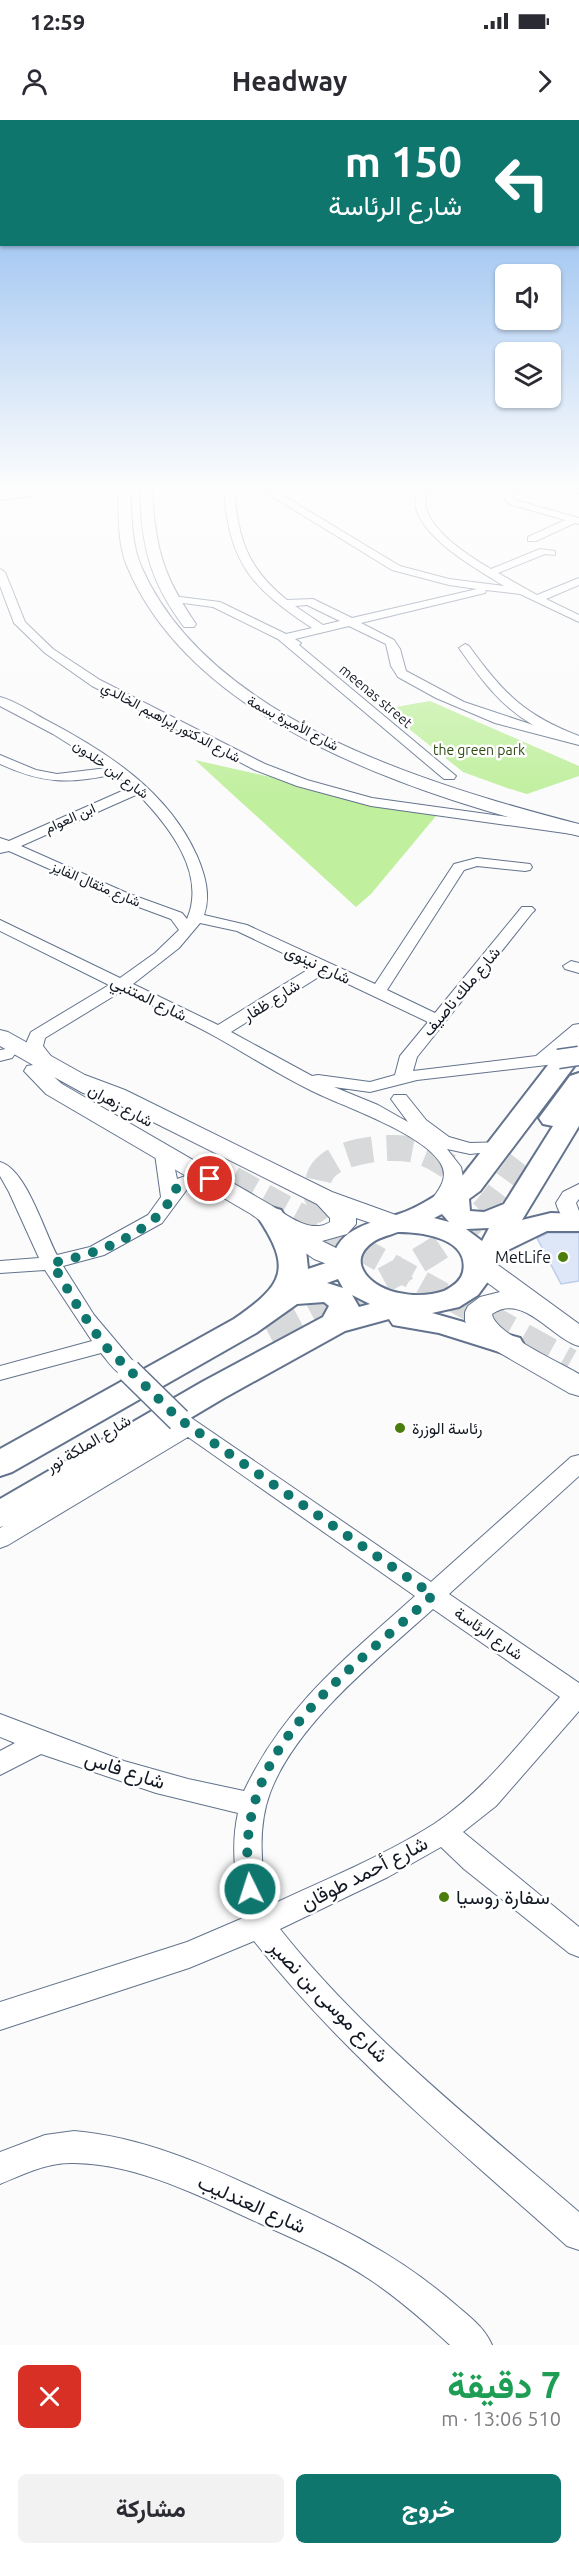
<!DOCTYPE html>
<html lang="ar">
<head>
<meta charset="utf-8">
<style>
	:root { --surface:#fff; --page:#f2f2f3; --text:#2b2b33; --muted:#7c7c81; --accent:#0f766e }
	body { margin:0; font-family:Ubuntu,Vazirmatn,sans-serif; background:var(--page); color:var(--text); direction:rtl; height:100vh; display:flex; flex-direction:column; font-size:22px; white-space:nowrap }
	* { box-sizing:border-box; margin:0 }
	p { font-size:20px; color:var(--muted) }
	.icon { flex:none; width:33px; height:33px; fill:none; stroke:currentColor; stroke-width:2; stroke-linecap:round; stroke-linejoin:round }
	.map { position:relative; height:2225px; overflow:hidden; direction:ltr }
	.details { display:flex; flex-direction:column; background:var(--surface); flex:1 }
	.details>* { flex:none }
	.hud { position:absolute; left:0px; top:0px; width:579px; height:126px; box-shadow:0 2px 4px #0004; direction:rtl; background:#0f766e; color:#fff; overflow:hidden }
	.buttons { position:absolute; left:495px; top:144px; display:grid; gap:12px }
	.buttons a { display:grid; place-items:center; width:66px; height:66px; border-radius:9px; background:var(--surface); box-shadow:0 2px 4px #0004; font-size:30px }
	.pin { position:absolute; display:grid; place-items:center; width:51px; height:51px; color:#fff; margin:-26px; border:3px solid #fff; border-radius:50%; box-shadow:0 2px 6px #0007 }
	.me { position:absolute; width:66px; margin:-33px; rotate:356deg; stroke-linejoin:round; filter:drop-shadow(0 0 4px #0008) }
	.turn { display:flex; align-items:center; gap:21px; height:126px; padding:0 18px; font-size:27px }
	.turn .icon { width:78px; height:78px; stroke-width:2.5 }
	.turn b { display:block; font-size:42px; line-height:51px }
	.round { display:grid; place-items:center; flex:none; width:63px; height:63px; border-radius:9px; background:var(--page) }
	.overview { display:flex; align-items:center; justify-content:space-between; height:102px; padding:0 18px }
	h1 { font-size:36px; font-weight:700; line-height:45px; color:#1e9e55 }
	.cta { display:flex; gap:12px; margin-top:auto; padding:12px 18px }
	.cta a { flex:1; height:69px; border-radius:9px; background:var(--accent); color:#fff; font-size:24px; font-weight:700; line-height:69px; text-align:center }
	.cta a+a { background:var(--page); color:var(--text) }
	.status { display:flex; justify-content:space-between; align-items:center; height:42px; padding:0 30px; background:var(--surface); direction:ltr }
	.status svg { height:16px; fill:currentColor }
	header { display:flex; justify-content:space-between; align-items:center; height:78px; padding:0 18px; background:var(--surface); font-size:27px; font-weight:700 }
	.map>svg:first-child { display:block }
	.green { fill:#c0ef9e }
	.building { fill:#dde7f8; stroke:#bcceeb; stroke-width:1.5 }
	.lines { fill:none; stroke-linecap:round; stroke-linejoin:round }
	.major-tunnel-far1 { stroke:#d8d9db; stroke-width:24; stroke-dasharray:24 12; stroke-linecap:butt }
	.major-tunnel { stroke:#d8d9db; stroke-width:31; stroke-dasharray:31 15; stroke-linecap:butt }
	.highway-tunnel-far1 { stroke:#d8d9db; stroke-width:26; stroke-dasharray:26 14; stroke-linecap:butt }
	.highway-tunnel { stroke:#d8d9db; stroke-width:34; stroke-dasharray:34 17; stroke-linecap:butt }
	.minor-casing { stroke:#63738d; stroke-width:2 }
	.major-casing { stroke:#63738d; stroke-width:2 }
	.highway-casing { stroke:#63738d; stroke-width:4 }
	.minor { fill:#fff; fill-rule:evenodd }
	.major { fill:#fff; fill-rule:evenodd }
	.highway { fill:#fff; fill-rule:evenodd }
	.minor-bridge-far1-casing { stroke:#63738d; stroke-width:21; stroke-linecap:butt }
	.minor-bridge-casing { stroke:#63738d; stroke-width:26; stroke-linecap:butt }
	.minor-bridge-far1 { stroke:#fff; stroke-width:18 }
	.minor-bridge { stroke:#fff; stroke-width:23 }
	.route { stroke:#0f766e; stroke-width:10; stroke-dasharray:0 18 }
	.poi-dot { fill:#4a7d0c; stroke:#fff; stroke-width:2 }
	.labels { text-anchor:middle; stroke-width:5; stroke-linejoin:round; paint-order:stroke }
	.far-street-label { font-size:14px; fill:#131924; stroke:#fff }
	.far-park-label { font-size:14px; fill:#2e4b10; stroke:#fff }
	.street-label { font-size:16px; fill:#131924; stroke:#fff }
	.poi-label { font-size:16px; fill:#131924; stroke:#fff; text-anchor:end }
	.near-street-label { font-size:20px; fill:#131924; stroke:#fff }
	.near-poi-label { font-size:20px; fill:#131924; stroke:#fff; text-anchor:start }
</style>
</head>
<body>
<div class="status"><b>12:59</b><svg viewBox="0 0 49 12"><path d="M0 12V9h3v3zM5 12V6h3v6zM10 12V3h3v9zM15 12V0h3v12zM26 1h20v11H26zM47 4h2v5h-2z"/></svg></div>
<header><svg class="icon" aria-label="forward" viewBox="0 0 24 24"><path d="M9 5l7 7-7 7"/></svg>Headway<svg class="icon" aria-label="person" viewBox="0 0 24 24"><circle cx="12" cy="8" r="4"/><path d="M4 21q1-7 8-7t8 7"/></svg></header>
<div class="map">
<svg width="579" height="2225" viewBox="0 0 579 2225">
	<rect width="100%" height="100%" fill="#fbfbfb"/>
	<g class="green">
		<path d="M430,581l149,65v10l-52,18 -20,-6 -44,-16 -79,-63z"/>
		<path d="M195,640l183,41 58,15 -65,78 -15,13z"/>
	</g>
	<path class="building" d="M548,1113h31v48l-18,3 -24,-46z"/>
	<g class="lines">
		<path class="major-tunnel-far1" d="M233,1058l251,139"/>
		<path class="major-tunnel" d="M482,1196l87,48"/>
		<g class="highway-tunnel-far1">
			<path d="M330,1096c-4,-6 -10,-13 -13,-19 -1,-4 0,-10 1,-14 3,-33 72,-39 97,-33 20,5 35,17 51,30"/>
			<path d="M313,1197c53,-29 127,-61 169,-104 14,-15 26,-34 39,-51"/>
		</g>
		<path class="highway-tunnel" d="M272,1220l44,-24"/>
		<g class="minor-casing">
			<g id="minor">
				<path d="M224,369h10c4,50 13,79 53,111l26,-1 39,19 125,-29 -28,-4 -57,-15 -132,-81h12l128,77 49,13 55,7c-27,-17 -79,-45 -88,-78 -2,-5 1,-13 1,-19h10c-1,6 -3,14 -1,19 6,24 44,49 65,61l49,-20 15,2v4l-10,-1 -47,19 39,22 42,-17v7l-33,14 33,16v7l-59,-28 -34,-4 -1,3 -124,30 33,17 6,9 6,22 58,31 69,23c-33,-19 -53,-47 -74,-77l6,-4 4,2c34,47 55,69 110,90v9l-84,-22 -59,-25 -38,-21 -7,-11 -5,-22 -37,-18 -54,13 6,4 -2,2 157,131 -2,3h-10l-166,-140 -65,-32 -45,-6 -2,-2 6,-3 48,6 66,32 26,-6c-60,-40 -83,-64 -88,-139zM307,485l33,16 -17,4 -28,-19z"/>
				<path d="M508,369h12l-8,7 3,4 64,18v6l-4,-1 -39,18h-8v-4l37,-17 -56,-16 -7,-9z"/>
				<path d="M571,369h8v4z"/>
				<path d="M31,371l3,1v4l-34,4v-6z"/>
				<path d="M0,449l5,3 20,50 28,27 47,31 165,84 42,16 65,18 207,29v8l-208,-29 -74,-20 -42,-16 -163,-84 -47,-33 -31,-30 -14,-37z"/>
				<path d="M0,577c16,4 31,15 46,23 61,32 122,71 151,136 8,19 14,39 7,59l43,10 128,59 79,-120 23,-6 53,6 2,3 -2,3 -5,1 -48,-5 -13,4 -77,120 48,23 87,-106h10l3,3 -3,3 -115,144 -4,14 123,-15 37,-31 6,-1v14l-20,16 8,5 -3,4 -147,17 -47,12 -36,-5 44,18 30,17 -17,-23 3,-4h12l20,25 23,17 21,6 37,-1 3,4 -3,4 -37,4 -23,-5 14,18 2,10 -18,32h-14l-3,-4c8,-13 22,-25 13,-41 -18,-31 -97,-57 -129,-73 -33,-16 -64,-36 -96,-54 -30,-17 -63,-31 -94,-46l-77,47 -2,8 14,18 -3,4c-14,3 -21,-11 -29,-22l6,-14 78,-47 -109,-54v-11l120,58 35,-25 24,-23 -8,-11 -54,-20 -108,-48 -9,2v-15l9,3 122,-54 -16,-13c-45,10 -72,10 -115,-10v-9l36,15 21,4 50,-6 -54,-34 -53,-28zM138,674c30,31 69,79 49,125l-5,-6 -55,-20 -106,-47zM200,803l37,8 75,36 -94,58 -85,-41 46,-36zM325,853l103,49 -28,34 -5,19 -25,7 -52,-7 -6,1 -81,-44z"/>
				<path d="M571,841l8,2v10l-14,-4 -2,-3z"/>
				<path d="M6,929l6,1 3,4 -3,4 -12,3v-11z"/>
				<path d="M164,1028l7,2 6,29c12,-5 26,-7 39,-4l2,4 -2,4 -28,5 -26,35 -58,32 -41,11 31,49 43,51 3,5 -3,5c-17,5 -26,-11 -36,-23l-101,27v-14l92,-25 -47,-71 -45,3v-12l39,-3 -30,-66 -9,-16v-14c26,7 44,69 57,93l33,-8 58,-32 13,-18 -6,-43 2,-4z"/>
				<path d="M579,1064v15l-3,4 3,8v18c-12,-3 -20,-15 -23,-26l7,-11z"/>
				<path d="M179,1292l8,3 244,167 140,-125 8,-2v21l-130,118 130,89v28l-83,95 -33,26 116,95v30l-10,-4 -105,-84 -23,-22 -53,30 -108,52c85,107 196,194 299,283v38l-12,-4c-108,-97 -223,-190 -313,-305l-65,27 -189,62v-28l187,-60 56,-24c-7,-35 -13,-70 -5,-105l-82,-20 -115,-39 -41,21v-24l15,-8 -15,-6v-23l124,47 64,18 56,12c41,-86 102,-133 171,-195l-227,-159 -180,108 -8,3v-20l172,-102 -4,-6 3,-5zM433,1489l127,88c-39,44 -77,95 -126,127 -52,33 -110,56 -165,82 -8,-36 -12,-78 1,-113 26,-70 109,-135 163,-184z"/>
				<path d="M74,2011c69,6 132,34 194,63 72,33 128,59 188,111 14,12 29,23 36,40h-42c-25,-23 -50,-45 -78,-64 -35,-24 -74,-40 -113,-58 -58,-26 -120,-59 -185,-60 -27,-1 -50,11 -74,21v-32l45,-17z"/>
			</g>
		</g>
		<g class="major-casing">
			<g id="major">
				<path d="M118,369h12c2,25 1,54 11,77 67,154 288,219 438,258v12c-155,-39 -385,-109 -452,-270 -10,-24 -8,-52 -9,-77z"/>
				<path d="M140,369h12c3,59 11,87 44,135l-2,3h-10c-34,-46 -43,-81 -44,-138z"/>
				<path d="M0,910l8,2 77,43 40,15 207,102 72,26 4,5 -4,5 -9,3 -39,-13v6l-9,10 -25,7 32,16 4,6 -4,6 -9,2 -31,-12 -63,-45 -205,-120 -22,-23 3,-5 6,-1 -33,-19zM54,957l29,16 26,7 208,104 13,14v4c-20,13 -44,-8 -61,-18l-207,-120z"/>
				<path d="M478,1135l9,2 92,67v22c-27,-7 -56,-54 -87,-32 2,19 69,49 87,60v22l-10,-3 -88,-51 -12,-15 -4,-6v-9l3,-6 12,-9 20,-5 -31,-23 -4,-6 4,-6z"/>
			</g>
		</g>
		<g class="highway-casing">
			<path id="highway" d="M579,918v22l-99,131 -11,8 1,12 14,1 20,-8 49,-78 -10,-2 -4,-6 31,-42 9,-3v53l-57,94 29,-7 27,1 1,17h-32l-43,21 -12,12 -3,16 -11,15 -19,12 -27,6 88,25 4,7 -4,7 -11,3 -70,-22 -46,-8 -4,-6 -44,12 -121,67 -212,126 -12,3v-28l202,-117 121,-65 6,-11 -5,-4 -27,2 -41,29 -244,139 -12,4v-27l234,-130c51,-35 58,-51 23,-103l4,-6 10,-3 10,3 25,40 2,19 24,-8c6,-34 40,-38 67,-47 21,-7 43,-22 61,-35l88,-114 22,-25zM442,1094l7,8 -15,-4zM489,1108l-7,13 -16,-12zM398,1112c24,0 72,6 65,40 -2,9 -11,15 -19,19 -14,5 -31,5 -45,2 -25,-4 -56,-30 -26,-51 7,-5 17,-7 25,-10zM338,1159l5,9 -16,-5zM352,1175l18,9 -11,3z"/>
		</g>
		<use href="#minor" class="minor"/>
		<use href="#major" class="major"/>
		<use href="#highway" class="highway"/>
		<g class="minor-bridge-far1-casing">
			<path id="minor-bridge-far1" d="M558,939l21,-3"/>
		</g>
		<g class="minor-bridge-casing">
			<path id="minor-bridge" d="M129,1251l50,49"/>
		</g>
		<use href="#minor-bridge-far1" class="minor-bridge-far1"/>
		<use href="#minor-bridge" class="minor-bridge"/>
	</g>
	<linearGradient id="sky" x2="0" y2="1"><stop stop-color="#7bafec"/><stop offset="0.54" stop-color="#fdfdfd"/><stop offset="1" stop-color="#fdfdfd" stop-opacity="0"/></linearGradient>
	<rect width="579" height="681" fill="url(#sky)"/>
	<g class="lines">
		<path class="route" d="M210,1059c-49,2 -28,18 -56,40 -28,24 -66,37 -102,44l26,44 26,38 75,74 254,176c-89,83 -205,154 -183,294"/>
	</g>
	<g class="poi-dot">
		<circle cx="563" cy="1137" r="6"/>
		<circle cx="400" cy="1308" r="6"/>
		<circle cx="444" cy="1777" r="6"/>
	</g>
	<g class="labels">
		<g class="far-street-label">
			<text transform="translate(376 576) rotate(40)" y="5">meenas street</text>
			<text transform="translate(171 602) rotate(28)" y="5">شارع الدكتور إبراهيم الخالدي</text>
			<text transform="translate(293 603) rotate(28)" y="5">شارع الأميرة بسمة</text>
			<text transform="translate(111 649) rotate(36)" y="5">شارع ابن خلدون</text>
			<text transform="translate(70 698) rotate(-24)" y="5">ابن العوام</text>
			<text transform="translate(96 764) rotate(23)" y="5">شارع مثقال الفايز</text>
		</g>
		<g class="far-park-label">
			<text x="479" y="635">the green park</text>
		</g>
		<g class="street-label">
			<text transform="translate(318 844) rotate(25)" y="6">شارع نينوى</text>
			<text transform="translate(461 871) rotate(-50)" y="6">شارع ملك ناصيف</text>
			<text transform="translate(149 878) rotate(26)" y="6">شارع المتنبي</text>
			<text transform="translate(271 880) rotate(-32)" y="6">شارع ظفار</text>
			<text transform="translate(121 985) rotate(29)" y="6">شارع زهران</text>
			<text transform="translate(88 1323) rotate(-31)" y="6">شارع الملكة نور</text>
			<text transform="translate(489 1513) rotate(35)" y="6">شارع الرئاسة</text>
		</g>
		<g class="poi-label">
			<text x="551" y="1143">MetLife</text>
			<text x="412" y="1314" text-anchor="start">رئاسة الوزرة</text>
		</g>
		<g class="near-street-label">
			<text transform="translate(125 1650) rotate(18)" y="7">شارع فاس</text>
			<text transform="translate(364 1753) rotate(-27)" y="7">شارع أحمد طوقان</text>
			<text transform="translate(329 1881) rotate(46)" y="7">شارع موسى بن نصير</text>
			<text transform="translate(252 2084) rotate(24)" y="7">شارع العندليب</text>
		</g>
		<g class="near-poi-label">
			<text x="456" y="1784">سفارة روسيا</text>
		</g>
	</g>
</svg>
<div class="buttons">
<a><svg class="icon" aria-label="sound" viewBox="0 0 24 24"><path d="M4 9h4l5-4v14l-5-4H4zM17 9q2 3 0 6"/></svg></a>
<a><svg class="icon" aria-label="layers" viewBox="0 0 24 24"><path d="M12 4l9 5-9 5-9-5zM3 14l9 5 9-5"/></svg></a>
</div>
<div class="pin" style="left:210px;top:1059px;background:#d93025"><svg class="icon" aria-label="arrive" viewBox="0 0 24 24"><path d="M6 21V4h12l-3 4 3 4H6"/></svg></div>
<svg class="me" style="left:250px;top:1769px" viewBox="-20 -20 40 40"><circle r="17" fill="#0f766e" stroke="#fff" stroke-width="3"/><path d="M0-11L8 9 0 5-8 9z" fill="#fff"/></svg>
<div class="hud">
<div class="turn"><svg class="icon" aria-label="left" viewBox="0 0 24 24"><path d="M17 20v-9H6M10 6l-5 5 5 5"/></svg><div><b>150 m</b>شارع الرئاسة</div></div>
</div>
</div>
<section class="details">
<div class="overview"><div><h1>7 دقيقة</h1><p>510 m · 13:06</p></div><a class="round" style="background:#d93025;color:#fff"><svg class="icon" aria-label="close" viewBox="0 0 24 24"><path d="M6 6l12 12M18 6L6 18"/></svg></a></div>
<div class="cta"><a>خروج</a><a>مشاركة</a></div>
</section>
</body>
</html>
